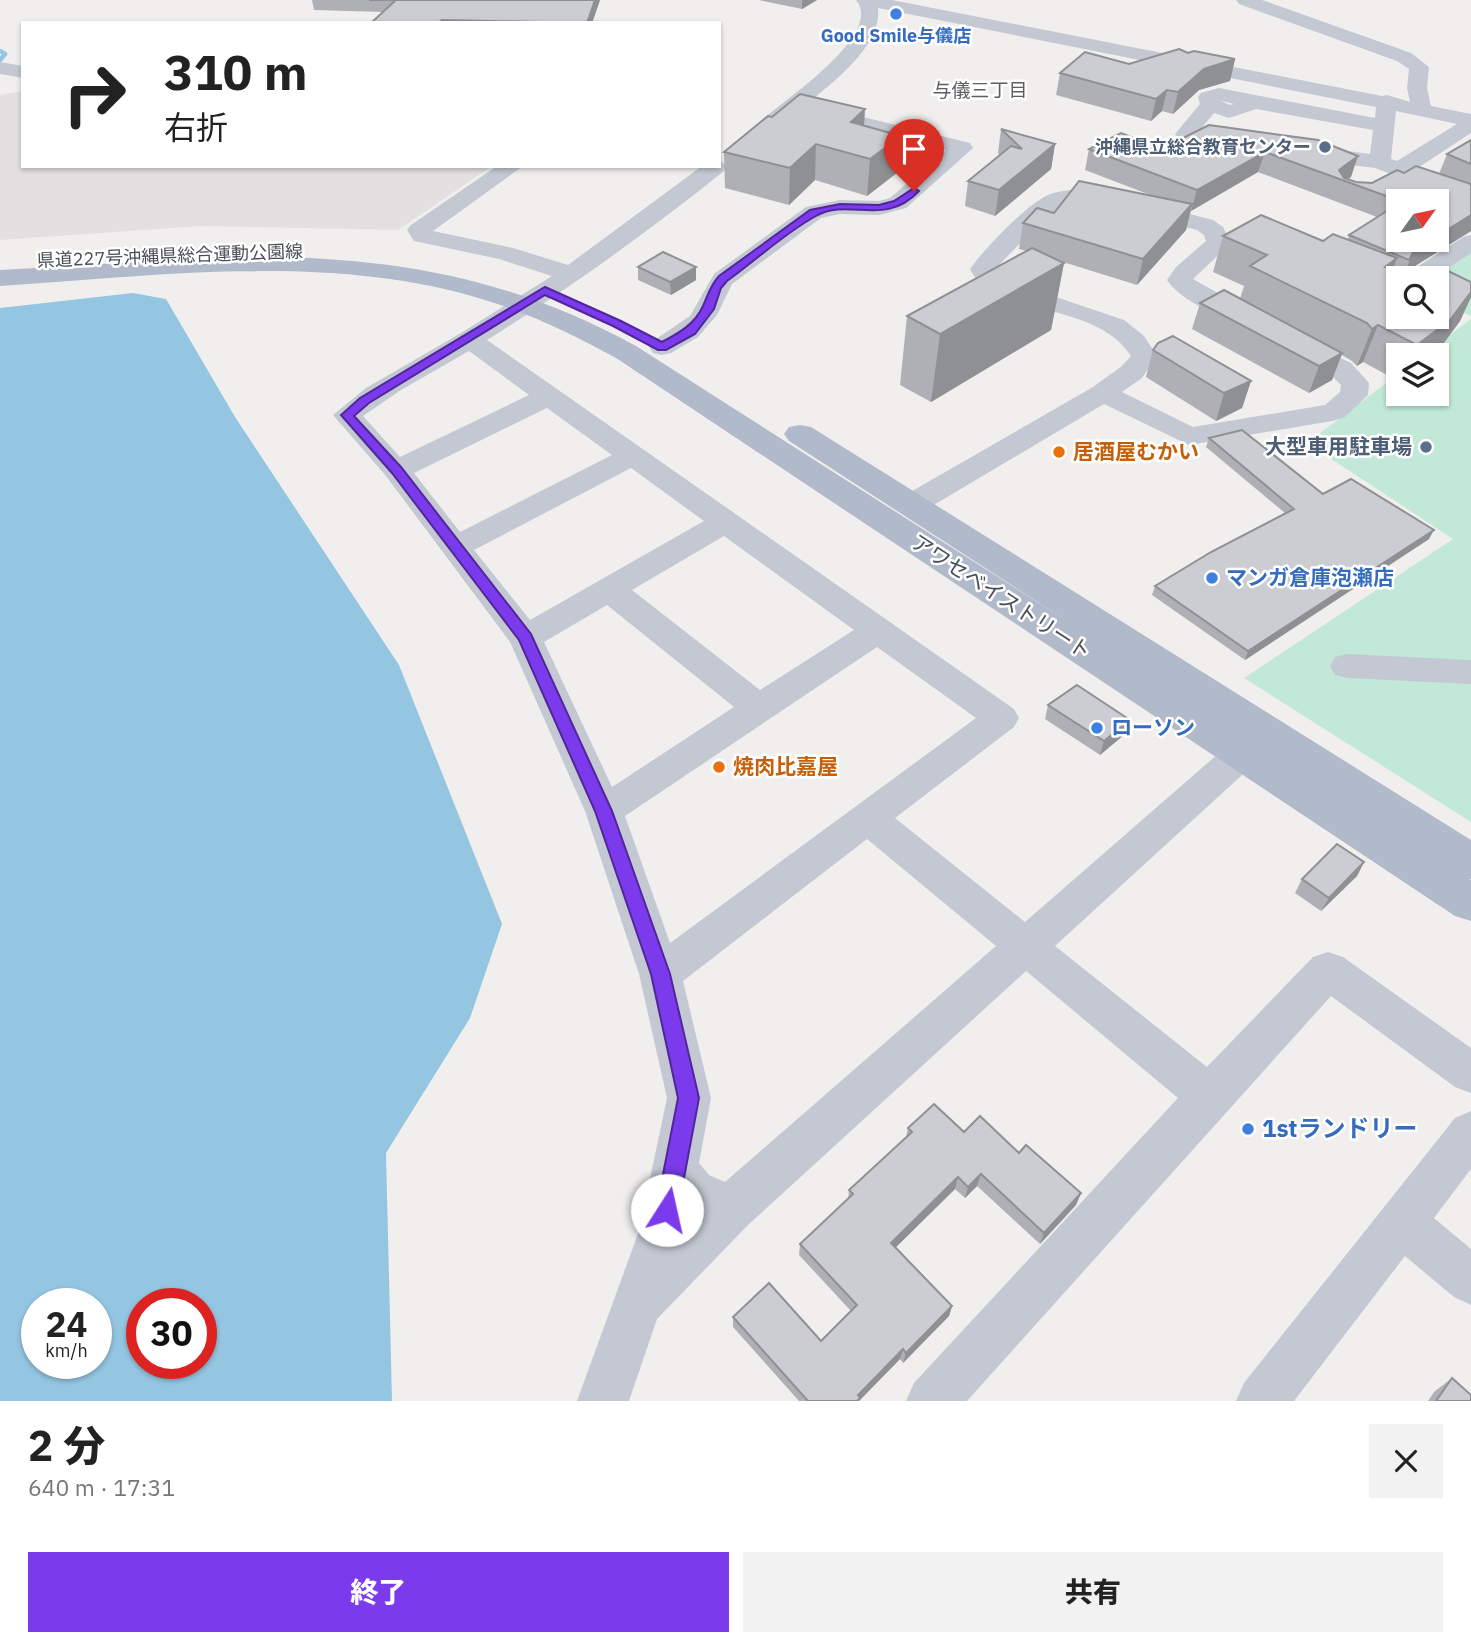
<!DOCTYPE html>
<html lang="ja">
<head>
<meta charset="utf-8">
<style>
	:root { --surface:#fff; --page:#f2f2f2; --text:#222; --muted:#767676; --accent:#7c3aed }
	body { margin:0; font-family:"IBM Plex Sans","Noto Sans JP",sans-serif; background:var(--page); color:var(--text); height:100vh; display:flex; flex-direction:column; font-size:26px; white-space:nowrap }
	* { box-sizing:border-box; margin:0 }
	p { font-size:23px; color:var(--muted) }
	.icon { flex:none; width:38px; height:38px; fill:none; stroke:currentColor; stroke-width:2; stroke-linecap:round; stroke-linejoin:round }
	.map { position:relative; height:1401px; overflow:hidden }
	.panel { display:flex; flex-direction:column; background:var(--surface); flex:1 }
	.panel>* { flex:none }
	.guide { position:absolute; left:21px; top:21px; width:700px; height:147px; border-radius:0px; box-shadow:0 2px 5px #0004; background:#fff; color:var(--text); overflow:hidden }
	.needle { width:46px; rotate:57deg }
	.tools { position:absolute; left:1386px; top:189px; display:grid; gap:14px }
	.tools a { display:grid; place-items:center; width:63px; height:63px; border-radius:0px; background:var(--surface); box-shadow:0 2px 5px #0004; font-size:35px }
	.speed { position:absolute; left:21px; top:1288px; display:flex; gap:14px; font-size:35px; font-weight:700; text-align:center }
	.speed>* { display:grid; place-content:center; width:91px; height:91px; border-radius:50%; background:var(--surface); box-shadow:0 2px 5px #0004; line-height:1 }
	.speed small { font-size:18px; font-weight:400 }
	.speed .limit { border:10px solid #d22; background:#fff; color:#111 }
	.pin { position:absolute; display:grid; place-items:center; width:60px; height:60px; color:#fff; margin:-72px -30px; border-radius:50% 50% 50% 0; rotate:-45deg; box-shadow:0 0 7px #0007 }
	.pin .icon { rotate:45deg }
	.me { position:absolute; width:77px; margin:-38px; rotate:10deg; stroke-linejoin:round; filter:drop-shadow(0 0 5px #0008) }
	.turn { display:flex; align-items:center; gap:24px; height:147px; padding:0 28px; font-size:32px }
	.turn .icon { width:91px; height:91px; stroke-width:2.5 }
	.turn b { display:block; font-size:49px; line-height:60px }
	.round { display:grid; place-items:center; flex:none; width:74px; height:74px; border-radius:0px; background:var(--page) }
	.overview { display:flex; align-items:center; justify-content:space-between; height:119px; padding:0 28px }
	h1 { font-size:42px; font-weight:800; line-height:52px }
	.cta { display:flex; gap:14px; margin-top:auto; padding:14px 28px }
	.cta a { flex:1; height:80px; border-radius:0px; background:var(--accent); color:#fff; font-size:28px; font-weight:800; line-height:80px; text-align:center }
	.cta a+a { background:var(--page); color:var(--text) }
	.map>svg:first-child { display:block }
	.education { fill:#e2e0e0 }
	.green { fill:#c2e9d7 }
	.water { fill:#94c5e1; fill-rule:evenodd }
	.lines { fill:none; stroke-linecap:round; stroke-linejoin:round }
	.stream { stroke:#94c5e1; stroke-width:4.5 }
	.minor { fill:#c3c8d2; fill-rule:evenodd }
	.major { fill:#b1baca; fill-rule:evenodd }
	.wall { fill:#afb0b5; fill-rule:evenodd }
	.shaded-wall { fill:#8f9093 }
	.building { fill:#cccdd2; stroke:#8f9093; stroke-width:2 }
	.route { fill:#7c3aed; stroke:#51269a; stroke-width:2 }
	.shop-dot { fill:#3f7fe0; stroke:#fff; stroke-width:2.5 }
	.service-dot { fill:#5c6f8a; stroke:#fff; stroke-width:2.5 }
	.food-dot { fill:#e8710a; stroke:#fff; stroke-width:2.5 }
	.labels { text-anchor:middle; stroke-width:5; stroke-linejoin:round; paint-order:stroke }
	.far-shop-label { font-size:18px; font-weight:bold; fill:#366cbe; stroke:#fff }
	.far-service-label { font-size:18px; font-weight:bold; fill:#4e5e75; stroke:#fff; text-anchor:end }
	.far-street-label { font-size:18px; fill:#494f59; stroke:#fff }
	.far-neighbourhood-label { font-size:19px; fill:#5c5e62; stroke:#fff }
	.service-label { font-size:21px; font-weight:bold; fill:#4e5e75; stroke:#fff; text-anchor:end }
	.food-label { font-size:21px; font-weight:bold; fill:#c56008; stroke:#fff; text-anchor:start }
	.shop-label { font-size:21px; font-weight:bold; fill:#366cbe; stroke:#fff; text-anchor:start }
	.street-label { font-size:21px; fill:#494f59; stroke:#fff }
	.near-shop-label { font-size:24px; font-weight:bold; fill:#366cbe; stroke:#fff; text-anchor:start }
</style>
</head>
<body>
<div class="map">
<svg width="1471" height="1401" viewBox="0 0 1471 1401">
	<rect width="100%" height="100%" fill="#f1efee"/>
	<path class="education" d="M23,91v75h469l-94,64 -197,-4 -201,14v-145z"/>
	<g class="green">
		<path d="M1471,251v65l-34,-15v-23h-6z"/>
		<path d="M1471,319v503l-227,-144 209,-139 -146,-96 91,-69v20h39v-39h-14z"/>
	</g>
	<path class="water" d="M133,293l33,6 69,118 164,248 103,259 -32,94 -84,135 6,248h-392v-1093zM37,1304h59v59h-59zM142,1304h59v59h-59z"/>
	<g class="lines">
		<path class="stream" d="M0,51l5,3 -5,6"/>
		<g class="minor">
			<path d="M856,0h36l490,96 5,-1 23,7 -3,-14 2,-19 -12,-8 -158,-57 -3,-4h26l149,53 18,14 -2,21 4,18 40,8v19l-64,42 -8,2 -24,-9 -65,-8 -8,-2 -3,-5 3,-5 8,-2 60,8 3,-24 -117,-21 -27,9 -15,-5 -14,17 6,5 -3,5 -8,1 -17,-2 -3,-5 25,-30 -2,-7 3,-4 18,-5 156,30 1,-11 -498,-99c5,45 -66,90 -97,116h-14l-3,-4 3,-4c22,-19 117,-83 89,-116zM1219,100l15,4 -4,1zM1396,111l61,13 -60,37 -6,-2z"/>
			<path d="M0,62l23,4v12l-23,-4z"/>
			<path d="M818,106l152,37 3,5 -67,60 -27,7 -39,-1 -19,4 -89,66 -15,31 -19,22 -27,16 -9,2 -9,-2 -4,-6 4,-6 37,-25 24,-42 92,-67 34,-7 39,1 11,-3 56,-48 -135,-34 -3,-4 3,-4z"/>
			<path d="M719,160l8,6 -3,5c-76,61 -154,117 -237,169l527,369 5,9 -5,9 -119,91 130,104 225,-196 13,-4 13,4 5,9 -5,9 -221,202 152,121 106,-110 15,-5 15,5 128,91v45l-16,-6 -124,-91 -364,405h-61l8,-18 264,-285 -152,-127 -279,255 -90,93 -28,82h-52l62,-170 28,-133 -28,-124 -54,-163 -75,-169 -124,-166 -53,-61 33,-27 95,-55 91,-57 -53,-17 -85,-18 -7,-11 4,-5 86,-59h26l-90,65 80,17 55,17 134,-99h17zM469,351l60,44 -129,62 -37,-41 38,-26zM547,408l65,47 -152,77 -46,-59zM631,468l73,53 -174,99 -56,-70zM724,536l130,94 -94,60 -128,-100zM607,605l127,102 -122,80 -68,-145zM877,647l99,71 -306,225 -45,-127zM867,839l129,107 -271,236 -16,-7 -10,-12 12,-65 -28,-117z"/>
			<path d="M1070,190l37,3 106,27 10,7 8,16 -38,36 64,36 4,5 -4,5 -9,3 -9,-3c-24,-12 -57,-23 -72,-45l9,-13 30,-26 -2,-6 -7,-5 -90,-23 -43,-3 -24,19 -45,46 8,10 121,41 20,16 13,20 -15,22 -20,14 71,35 132,-22 15,-13 1,-7 -10,-10 -45,-24 -4,-6 4,-6 9,-2 56,26 18,20 -1,12 -23,22 -13,4 -143,24 -85,-41 -182,108 -11,3 -11,-3 -4,-7 4,-7 193,-111 29,-21 9,-10c-28,-45 -101,-43 -144,-66 -7,-4 -13,-14 -17,-21 13,-19 57,-65 78,-74 7,-3 15,-4 22,-5z"/>
			<path d="M1471,235v18l-38,25h-28l3,-5 55,-36z"/>
			<path d="M1347,654l124,6v24l-124,-6 -12,-3 -5,-9 5,-9z"/>
			<path d="M1471,1111v58l-37,49 37,31v56l-17,-8 -49,-41 -111,145h-58l8,-18 211,-265z"/>
		</g>
		<path class="major" d="M239,256c149,1 265,18 397,90l434,277 -281,-182 -5,-7 5,-7 11,-2 11,2 660,413v39h-2l2,1v41l-16,-5 -839,-558c-42,-23 -85,-44 -131,-58 -155,-48 -326,-24 -485,-14v-16z"/>
	</g>
	<g class="wall">
		<path d="M312,0h288l-8,23h-221l12,-11 -69,-2z"/>
		<path d="M759,0h58l-15,9z"/>
		<path d="M1188,53l47,6 -5,22 -31,9 -26,24 -11,-3 -11,10 -95,-26 4,-22 69,-9z"/>
		<path d="M772,117l92,8 34,47 -31,24 -52,-16 -26,25 -64,-17 -1,-36z"/>
		<path d="M1209,125l142,52 -3,2 8,3 16,1 32,-10 35,1 8,-20 24,-14v91l-64,40 -3,4 -6,42 73,-35v15l-11,24 -25,34h-37v26l-35,-19 -6,4 -5,-5 -10,-6 -10,25 -23,13 -117,-64 8,-26 40,-4 4,-13 -31,-14 10,-36 100,5 25,-2 1,-4 28,-18 -119,-45 -67,39 -5,19 -49,55 -74,-23 1,1 -13,67 -120,72 -31,-17 7,-69 120,-65 -8,-2 4,-26 31,-10 99,-17 -68,-26 4,-21 56,-1 16,1zM1398,201h39l-39,39z"/>
		<path d="M1001,129l54,15 -4,25 -56,47 -30,-10 3,-25 32,-26 -2,-2z"/>
		<path d="M638,267l58,13 -25,15 -33,-15z"/>
		<path d="M1153,350l98,31 -9,27 -26,13 -70,-44z"/>
		<path d="M1209,438l114,56 106,45 -184,121 -93,-65 3,-9 130,-73 -79,-66z"/>
		<path d="M1048,705l77,29 -25,21 -55,-36z"/>
		<path d="M1364,862l-7,14 -36,35 -26,-18 7,-14z"/>
		<path d="M908,1128l56,4 55,21 62,40 -5,12 -36,39 -63,-58 -12,12 -10,-9 -59,58 56,59 -3,10 -46,47 -3,-4 -41,42h-60l-66,-74v-10l88,24 30,-30 -52,-56 1,-11 48,-44 1,-10 57,-53z"/>
		<path d="M1452,1378l19,23h-43l6,-9z"/>
	</g>
	<g class="shaded-wall">
		<path d="M595,0h5l-8,23h-5z"/>
		<path d="M802,0h15l-15,9z"/>
		<path d="M1235,59l-5,22 -31,9 -26,24 5,-22 26,-23z"/>
		<path d="M1167,90l-5,21 -11,10 5,-22z"/>
		<path d="M865,109l-2,35 -12,-22z"/>
		<path d="M901,136l-3,36 -31,24 3,-37z"/>
		<path d="M816,144l-1,36 -26,25 1,-37z"/>
		<path d="M1055,144l-4,25 -56,47 4,-26z"/>
		<path d="M1265,152l-7,20 -67,39 6,-21z"/>
		<path d="M1358,156l-7,21 -6,4 -6,-11z"/>
		<path d="M1192,204l-6,26 -49,55 6,-26z"/>
		<path d="M1471,215v16l-64,40 -5,7 13,-29 15,-9h7v-4z"/>
		<path d="M1397,258l-14,37 2,-28z"/>
		<path d="M1064,263l-13,67 -120,72 9,-68z"/>
		<path d="M696,267v13l-25,15 -1,-13z"/>
		<path d="M1471,292v5l-11,24 -25,34h-23l5,-10z"/>
		<path d="M1378,325l-15,37 -6,4 15,-37z"/>
		<path d="M1342,353l-10,27 -23,13 10,-27z"/>
		<path d="M1251,381l-9,27 -26,13 8,-28z"/>
		<path d="M1434,530l-5,9 -184,121 3,-9z"/>
		<path d="M1130,720l-5,14 -25,21 4,-14z"/>
		<path d="M1364,862l-7,14 -36,35 8,-13z"/>
		<path d="M981,1174l-4,12 -12,12 3,-11z"/>
		<path d="M958,1177l-3,12 -66,65 2,-11z"/>
		<path d="M1081,1193l-5,12 -36,39 4,-11z"/>
		<path d="M952,1306l-3,10 -46,47 3,-10z"/>
		<path d="M903,1349l-3,10 -41,42h-3l2,-6z"/>
	</g>
	<g class="building">
		<path d="M369,0h226l-8,23 -145,-3 -4,3h-67l25,-23z"/>
		<path d="M1179,49l9,4 6,-2 41,8 -31,10 -26,23 -11,-2 -11,9 -96,-26 25,-21 44,12z"/>
		<path d="M800,94l65,15 -14,13 50,14 -31,23 -54,-15 -26,24 -66,-16 44,-36 4,1z"/>
		<path d="M1209,125l109,15 40,16 -19,14 5,8 12,4 16,1 25,-13 7,3 12,-7 55,18v31l-34,21v-35h-37l-135,-49 -68,38 -108,-41 32,-16 18,7 6,8 16,1z"/>
		<path d="M1001,129l54,15 -56,46 -31,-9 43,-35 11,3z"/>
		<path d="M1471,140v24l-24,-10z"/>
		<path d="M1079,181l113,23 -49,55 -120,-36 14,-15 17,5z"/>
		<path d="M1398,204v36h32l-15,9 -6,11 -60,-25z"/>
		<path d="M1261,215l62,26 10,-7 64,24 -12,9 26,11h-13v39h39v-39h-2l11,-8 25,12v10l-21,28 -33,25 -39,-20 -6,4 -5,-6 -117,-57 17,-11 -44,-19z"/>
		<path d="M1032,248l32,15 -124,71 -33,-18z"/>
		<path d="M663,252l33,15 -26,15 -32,-15z"/>
		<path d="M1224,290l118,63 -23,13 -119,-63z"/>
		<path d="M1173,336l78,45 -27,12 -71,-43 5,-7z"/>
		<path d="M1242,430l81,64 28,-15 83,51 -186,121 -93,-65 56,-34 83,-43 -85,-71z"/>
		<path d="M1077,685l53,35 -26,21 -56,-36z"/>
		<path d="M1337,844l27,18 -35,36 -27,-19z"/>
		<path d="M934,1104l30,28 16,-16 39,37 7,-8 55,48 -37,40 -63,-59 -13,13 -10,-10 -67,66 61,63 -46,47 -3,-4 -45,46 2,3 -3,3h-49l-75,-84 36,-34 52,58 36,-36 -57,-61 53,-50 -4,-4 63,-58 -4,-4z"/>
		<path d="M1452,1378l19,17v6h-35z"/>
	</g>
	<path class="route" d="M914,188l5,3c-35,37 -69,6 -103,25 -30,16 -61,45 -89,65l-6,7 -7,21 -19,25 -29,16h-8l-45,-24 -68,-31 -176,108 -15,13 47,51 130,167 81,177 58,163 29,124 -21,112 -3,7 -8,3 -7,-3 -4,-7 22,-112 -27,-124 -56,-163 -76,-171 -127,-167 -51,-58 19,-17 185,-111 76,34 41,21c17,-9 33,-18 41,-36 5,-11 7,-20 16,-30l91,-66 30,-6 39,1 15,-4z"/>
	<g class="shop-dot">
		<circle cx="896" cy="14" r="7"/>
		<circle cx="1212" cy="578" r="7"/>
		<circle cx="1097" cy="728" r="7"/>
		<circle cx="1248" cy="1129" r="7"/>
	</g>
	<g class="service-dot">
		<circle cx="1325" cy="147" r="7"/>
		<circle cx="1426" cy="447" r="7"/>
	</g>
	<g class="food-dot">
		<circle cx="1059" cy="452" r="7"/>
		<circle cx="719" cy="767" r="7"/>
	</g>
	<g class="labels">
		<g class="far-shop-label">
			<text x="896" y="42">Good Smile与儀店</text>
		</g>
		<g class="far-service-label">
			<text x="1311" y="153">沖縄県立総合教育センター</text>
		</g>
		<g class="far-street-label">
			<text transform="translate(170 256) rotate(-2)" y="6">県道227号沖縄県総合運動公園線</text>
		</g>
		<g class="far-neighbourhood-label">
			<text x="980" y="97">与儀三丁目</text>
		</g>
		<g class="service-label">
			<text x="1412" y="454">大型車用駐車場</text>
		</g>
		<g class="food-label">
			<text x="1073" y="459">居酒屋むかい</text>
			<text x="733" y="774">焼肉比嘉屋</text>
		</g>
		<g class="shop-label">
			<text x="1226" y="585">マンガ倉庫泡瀬店</text>
			<text x="1111" y="735">ローソン</text>
		</g>
		<g class="street-label">
			<text transform="translate(1001 597) rotate(33)" y="7">アワセベイストリート</text>
		</g>
		<g class="near-shop-label">
			<text x="1262" y="1137">1stランドリー</text>
		</g>
	</g>
</svg>
<div class="tools">
<a><svg class="needle" viewBox="-14 -14 28 28"><path d="M0-13l5 13h-10z" fill="#e53935"/><path d="M0 13l5-13h-10z" fill="#767676"/></svg></a>
<a><svg class="icon" aria-label="search" viewBox="0 0 24 24"><circle cx="10" cy="10" r="6"/><path d="M15 15l6 6"/></svg></a>
<a><svg class="icon" aria-label="layers" viewBox="0 0 24 24"><path d="M12 4l9 5-9 5-9-5zM3 14l9 5 9-5"/></svg></a>
</div>
<div class="speed"><div>24<small>km/h</small></div><div class="limit">30</div></div>
<div class="pin" style="left:914px;top:191px;background:#d93025"><svg class="icon" aria-label="arrive" viewBox="0 0 24 24"><path d="M6 21V4h12l-3 4 3 4H6"/></svg></div>
<svg class="me" style="left:667px;top:1210px" viewBox="-20 -20 40 40"><circle r="19" fill="#fff"/><path d="M0-13L10 11 0 6-10 11z" fill="#7c3aed"/></svg>
<div class="guide">
<div class="turn"><svg class="icon" aria-label="right" viewBox="0 0 24 24"><path d="M7 20v-9h11M14 6l5 5-5 5"/></svg><div><b>310 m</b>右折</div></div>
</div>
</div>
<section class="panel">
<div class="overview"><div><h1>2 分</h1><p>640 m · 17:31</p></div><a class="round"><svg class="icon" aria-label="close" viewBox="0 0 24 24"><path d="M6 6l12 12M18 6L6 18"/></svg></a></div>
<div class="cta"><a>終了</a><a>共有</a></div>
</section>
</body>
</html>
